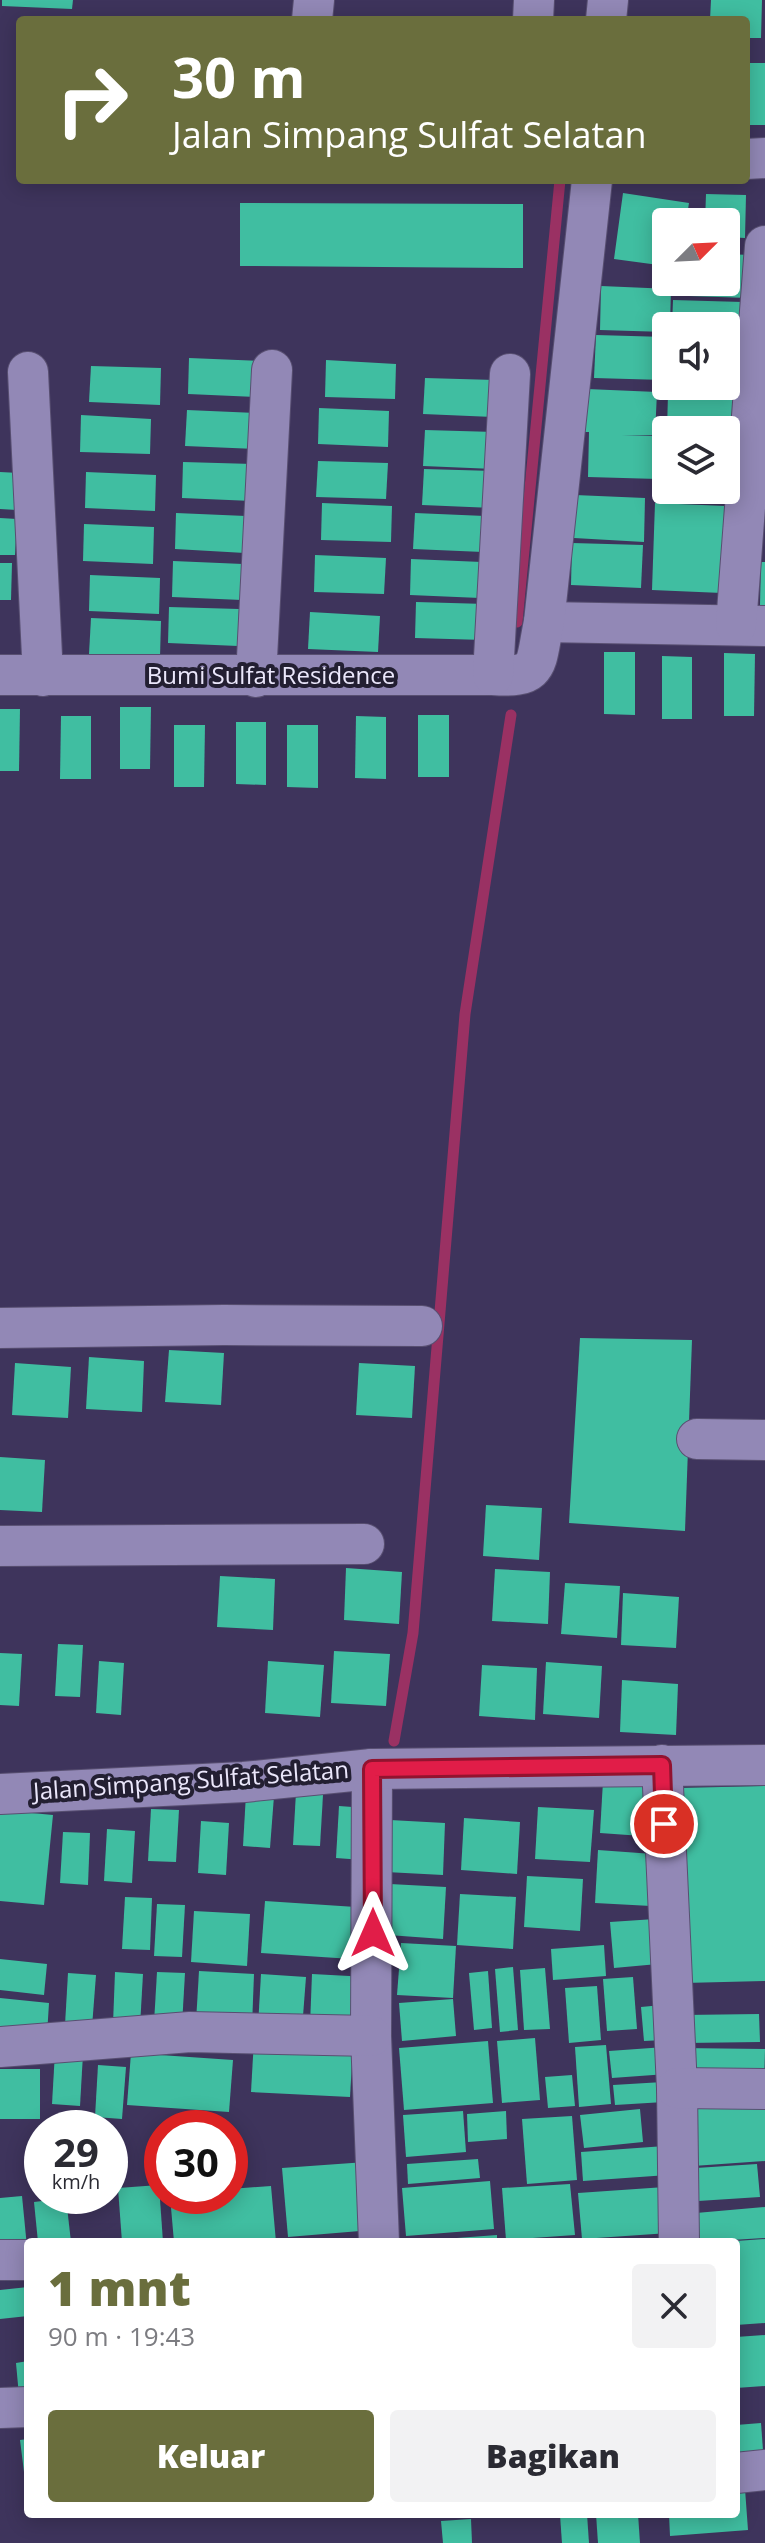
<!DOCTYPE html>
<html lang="id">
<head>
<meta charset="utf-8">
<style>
	:root { --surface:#fff; --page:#f2f2f3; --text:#2b2b33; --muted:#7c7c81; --accent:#6a6e3d }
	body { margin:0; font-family:"Open Sans",sans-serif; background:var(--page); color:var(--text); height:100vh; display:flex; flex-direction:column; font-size:30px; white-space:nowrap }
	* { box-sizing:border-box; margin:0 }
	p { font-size:26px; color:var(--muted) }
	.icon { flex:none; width:44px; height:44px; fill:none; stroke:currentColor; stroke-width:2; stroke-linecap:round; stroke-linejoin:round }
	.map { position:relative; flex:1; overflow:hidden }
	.drawer { position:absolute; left:24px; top:2238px; width:716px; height:280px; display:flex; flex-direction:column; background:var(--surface); border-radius:8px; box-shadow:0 4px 20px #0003 }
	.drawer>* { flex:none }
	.top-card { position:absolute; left:16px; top:16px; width:734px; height:168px; border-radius:8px; box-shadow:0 4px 20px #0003; background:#6a6e3d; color:#fff; overflow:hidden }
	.needle { width:52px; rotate:66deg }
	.fabs { position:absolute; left:652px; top:208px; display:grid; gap:16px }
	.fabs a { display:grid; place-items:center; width:88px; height:88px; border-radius:8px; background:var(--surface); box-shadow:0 4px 20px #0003; font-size:40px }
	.speed { position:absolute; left:24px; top:2110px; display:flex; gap:16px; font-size:40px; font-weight:700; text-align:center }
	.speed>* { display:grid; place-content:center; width:104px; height:104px; border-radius:50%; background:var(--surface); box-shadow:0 4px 20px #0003; line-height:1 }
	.speed small { font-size:20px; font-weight:400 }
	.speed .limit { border:12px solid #d22; background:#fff; color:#111 }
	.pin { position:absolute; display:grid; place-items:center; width:68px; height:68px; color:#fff; margin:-34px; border:4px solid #fff; border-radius:50%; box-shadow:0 2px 8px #0007 }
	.me { position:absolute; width:88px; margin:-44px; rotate:0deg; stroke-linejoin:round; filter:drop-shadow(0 0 6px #0008) }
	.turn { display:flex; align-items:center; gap:28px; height:168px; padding:0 24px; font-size:36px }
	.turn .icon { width:104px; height:104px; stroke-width:2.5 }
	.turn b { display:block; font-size:56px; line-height:68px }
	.round { display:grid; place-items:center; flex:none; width:84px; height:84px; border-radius:8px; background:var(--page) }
	.summary { display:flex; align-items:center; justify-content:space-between; height:136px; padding:0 24px }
	h1 { font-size:48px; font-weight:800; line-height:60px; color:var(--accent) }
	.primary-button { display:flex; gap:16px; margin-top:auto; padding:16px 24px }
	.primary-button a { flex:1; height:92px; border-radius:8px; background:var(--accent); color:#fff; font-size:32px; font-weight:800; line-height:92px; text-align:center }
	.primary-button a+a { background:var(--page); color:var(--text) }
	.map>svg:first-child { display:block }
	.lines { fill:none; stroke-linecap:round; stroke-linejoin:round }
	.stream { stroke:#9a3163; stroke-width:11 }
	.building { fill:#40bea1 }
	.minor-casing { stroke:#584f71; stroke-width:42 }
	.minor { stroke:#9288b6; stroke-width:40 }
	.route-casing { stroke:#92132f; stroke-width:20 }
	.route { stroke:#e11d48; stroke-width:14 }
	.labels { text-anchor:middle; stroke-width:8; stroke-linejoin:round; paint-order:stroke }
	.street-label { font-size:24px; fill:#ebe7fb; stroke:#231f32 }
</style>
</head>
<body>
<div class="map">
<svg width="765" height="2543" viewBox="0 0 765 2543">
	<rect width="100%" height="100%" fill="#3e345c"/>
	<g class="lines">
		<g class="stream">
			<path d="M517,622l43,-442"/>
			<path d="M394,1741l19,-108 52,-619 46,-299"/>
		</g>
	</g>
	<g class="building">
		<path d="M2,0h71l-1,9 -70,-3z"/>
		<path d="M711,0h51l-1,38h-15v-18h-36z"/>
		<rect x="746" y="63" width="19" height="62"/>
		<path d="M623,193l66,10 -3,19h-20v44l-52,-7z"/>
		<path d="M706,194l40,1 -1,43 -19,-1v-15h-21z"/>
		<path d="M240,203l283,1v64l-283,-2z"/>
		<path d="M726,254l24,1 -2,43 -59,-2 1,-14h36z"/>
		<path d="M601,286l70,3 -1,37h-4v6l-66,-2z"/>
		<path d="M673,300l70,2 -2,43h-15v-19h-54z"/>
		<path d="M596,335l70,2 -2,43 -70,-2z"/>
		<path d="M726,347h13l-2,43 -45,-1v-3h34z"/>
		<path d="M189,358l70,3 -1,36 -70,-3z"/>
		<path d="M326,360l70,4 -1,35 -70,-2z"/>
		<path d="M91,366l70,2 -1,37 -71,-3z"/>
		<path d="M425,378l70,2 -2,37 -70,-3z"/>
		<path d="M587,389l70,3 -2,43h-33l38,1 -2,43 -70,-2 1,-45h-4z"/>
		<path d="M668,394l70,3 -1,42h-11v-9h-59z"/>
		<path d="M319,408l70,3 -1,36 -70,-3z"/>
		<path d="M187,410l70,3 -1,36 -71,-3z"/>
		<path d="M81,415l70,4 -1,35 -70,-2z"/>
		<path d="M425,430l70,2 -1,37 -71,-3z"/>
		<path d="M663,445l3,1v43l-5,-1z"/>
		<path d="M318,461l70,2 -2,36 -70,-2z"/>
		<path d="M183,462l70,2 -1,37 -70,-3z"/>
		<path d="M424,469l70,2 -1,37 -71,-3z"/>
		<path d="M0,472l19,1 -2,37 -17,-1z"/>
		<path d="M86,472l70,3 -1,36 -70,-3z"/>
		<path d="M575,495l70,3 -1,44 -70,-4z"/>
		<path d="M322,503l70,3 -1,36 -70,-2z"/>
		<path d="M655,503l70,3 -3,87 -70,-3z"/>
		<path d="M176,513l70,3 -1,37 -70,-4z"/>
		<path d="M415,513l70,3 -2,36 -70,-3z"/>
		<path d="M0,518l17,1 -2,36h-15z"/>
		<path d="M84,524l70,3 -1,37 -70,-3z"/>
		<path d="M572,543l71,2 -2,43 -70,-3z"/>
		<path d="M315,555l71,3 -2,36 -70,-2z"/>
		<path d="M411,559l71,3 -2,36 -70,-3z"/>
		<path d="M173,561l70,3 -1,36 -70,-3z"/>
		<path d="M761,562h4v43h-5z"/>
		<path d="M0,563h12l-1,37h-11z"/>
		<path d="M90,575l70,3 -1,36 -70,-3z"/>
		<path d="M416,602l70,2 -2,36 -69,-2z"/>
		<path d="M169,607l70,2 -1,37 -70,-3z"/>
		<path d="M310,612l70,4 -2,36 -70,-3z"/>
		<path d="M91,618l70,3 -1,36 -71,-3z"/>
		<path d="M604,652h31v63l-31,-1z"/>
		<path d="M724,653l31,1 -1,62h-30z"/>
		<path d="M662,656l30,1v62h-30z"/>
		<path d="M120,707h31l-1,62h-30z"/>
		<path d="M0,709h20l-1,62h-19z"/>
		<rect x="418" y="715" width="31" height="62"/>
		<path d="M61,716h30v63h-31z"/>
		<path d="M356,716l30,1v62l-31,-1z"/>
		<path d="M236,722h30v63l-30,-1z"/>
		<path d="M174,725h31l-1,62h-30z"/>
		<path d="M287,725h31v63l-31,-1z"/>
		<path d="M580,1338l112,2 -7,191 -116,-8z"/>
		<path d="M169,1350l55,3 -3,52 -56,-3z"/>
		<path d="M89,1357l55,4 -2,51 -56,-3z"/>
		<path d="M15,1363l56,4 -3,51 -56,-3z"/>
		<path d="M359,1363l56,3 -3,52 -56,-3z"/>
		<path d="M0,1457l45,3 -3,52 -42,-2z"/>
		<path d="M486,1505l56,3 -3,52 -56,-4z"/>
		<path d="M346,1568l56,4 -3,52 -55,-4z"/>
		<path d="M495,1569l55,3 -2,52 -56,-3z"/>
		<path d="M220,1576l55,3 -2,51 -56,-3z"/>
		<path d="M565,1583l55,3 -3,52 -56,-4z"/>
		<path d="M623,1593l56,4 -3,51 -55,-3z"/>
		<path d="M58,1644l25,1 -3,52 -25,-1z"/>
		<path d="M334,1651l56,3 -4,52 -55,-3z"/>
		<path d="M0,1653l22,1 -3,52 -19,-1z"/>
		<path d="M99,1661l25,2 -3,52 -25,-2z"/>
		<path d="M268,1661l56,4 -4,52 -55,-4z"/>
		<path d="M546,1662l56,4 -3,52 -56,-4z"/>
		<path d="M482,1665l55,3 -2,52 -56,-4z"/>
		<path d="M622,1680l56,4 -2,51 -56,-3z"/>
		<path d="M603,1781l56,4 -3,52 -56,-4z"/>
		<path d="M765,1786v195l-81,2 -5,-195z"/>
		<path d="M296,1792l27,3 -3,51 -27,-1z"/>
		<path d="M246,1794l28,2 -4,52 -27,-2z"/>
		<path d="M339,1806l27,2 -3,52 -27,-2z"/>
		<path d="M538,1807l56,3 -4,52 -55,-3z"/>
		<path d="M151,1809l28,1 -3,52 -28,-1z"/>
		<path d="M0,1810l53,5 -9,90 -44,-4z"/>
		<path d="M464,1818l56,4 -3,52 -56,-4z"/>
		<path d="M390,1820l55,3 -2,52 -57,-3z"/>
		<path d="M201,1821l28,2 -3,52 -28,-2z"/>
		<path d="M107,1829l28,2 -3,52 -28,-2z"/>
		<path d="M63,1832l27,1 -2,52 -28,-2z"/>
		<path d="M598,1850l55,4 -2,52 -56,-3z"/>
		<path d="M527,1876l56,3 -3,52 -56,-4z"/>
		<path d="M390,1884l56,3 -3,52 -55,-4z"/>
		<path d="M460,1894l56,3 -3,52 -56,-4z"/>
		<path d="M125,1897l27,1 -2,52 -28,-1z"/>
		<path d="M265,1901l106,7 -4,52 -106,-7z"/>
		<path d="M157,1904l28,1 -3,52 -28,-1z"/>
		<path d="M194,1911l56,3 -3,52 -56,-4z"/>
		<path d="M655,1919l3,45 -44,4 -4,-46z"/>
		<path d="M401,1943l55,3 -3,52 -56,-3z"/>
		<path d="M604,1945l2,31 -53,4 -2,-31z"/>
		<path d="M0,1959l47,5 -3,31 -44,-5z"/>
		<path d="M513,1967l5,63 -18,2 -5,-63z"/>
		<path d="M545,1968l5,61 -26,1 -4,-60z"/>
		<path d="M199,1971l55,3 -2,52 -56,-4z"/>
		<path d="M488,1971l4,57 -18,2 -5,-57z"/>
		<path d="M115,1972l28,2 -3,52 -27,-2z"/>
		<path d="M157,1972l28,1 -3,52 -28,-2z"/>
		<path d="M68,1973l28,2 -4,52 -27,-2z"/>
		<path d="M261,1974l45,3 -4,52 -44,-3z"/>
		<path d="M312,1974l56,3 -2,52 -56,-4z"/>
		<path d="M633,1977l4,52 -30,2 -4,-52z"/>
		<path d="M597,1986l4,54 -32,3 -4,-55z"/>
		<path d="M0,1998l49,5 -2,32 -47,-5z"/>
		<path d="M453,1999l3,37 -54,5 -3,-38z"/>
		<path d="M662,2005l2,35 -20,1 -3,-34z"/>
		<path d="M759,2014l1,28 -75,1 -1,-28z"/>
		<path d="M535,2038l5,62 -38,3 -5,-62z"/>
		<path d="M254,2039l99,7 -3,51 -99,-5z"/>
		<path d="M488,2041l5,62 -89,7 -5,-62z"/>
		<path d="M606,2045l5,59 -32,3 -4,-60z"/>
		<path d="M665,2047l2,27 -55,4 -3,-27z"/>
		<path d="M681,2048l84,1 -1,37 -84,-1z"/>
		<path d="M55,2052l28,2 -3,52 -28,-2z"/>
		<path d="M131,2053l102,7 -4,52 -102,-7z"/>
		<path d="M98,2065l28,2 -4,52 -27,-2z"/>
		<rect x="0" y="2069" width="40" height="50"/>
		<path d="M572,2075l3,31 -27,2 -3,-31z"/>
		<path d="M663,2082l1,20 -49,3 -2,-20z"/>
		<path d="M688,2103l77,2v56l-72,5z"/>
		<path d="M640,2109l3,33 -59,6 -4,-33z"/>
		<path d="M463,2111l3,41 -60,5 -3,-42z"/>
		<path d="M506,2111l1,28 -39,3 -1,-28z"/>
		<path d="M572,2116l5,64 -50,4 -5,-65z"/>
		<path d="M665,2146l3,29 -85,6 -2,-29z"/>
		<path d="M478,2159l2,19 -72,6 -1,-20z"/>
		<path d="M366,2162l6,68 -84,7 -6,-69z"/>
		<path d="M757,2164l3,33 -62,4 -2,-33z"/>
		<path d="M490,2181l4,48 -88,7 -4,-48z"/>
		<path d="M570,2184l5,51 -69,5 -4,-52z"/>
		<path d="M159,2185l4,57h-41l-4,-54z"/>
		<path d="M271,2186l5,56h-102l-4,-46h60v-7z"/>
		<path d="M665,2187l4,46 -87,6 -4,-46z"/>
		<path d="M22,2196l5,51 -27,3v-52z"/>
		<path d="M66,2198l5,44h-33l-4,-40z"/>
		<path d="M765,2207v31l-66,4 -3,-29z"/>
		<path d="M497,2235v7h-67v-2z"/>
		<path d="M765,2239v84l-29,2v-84z"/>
		<path d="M28,2287v29l-28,3v-29z"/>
		<path d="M765,2335v51l-29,2v-51z"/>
		<path d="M28,2361v34l-9,1 -3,-33z"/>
		<path d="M761,2423l3,41 -28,1v-40z"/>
		<path d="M28,2439v40l-3,1 -5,-40z"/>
		<path d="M745,2489l3,41 -78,6 -1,-22h67v-24z"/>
		<path d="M587,2514l2,29h-27l-2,-28z"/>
		<path d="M596,2514h42l2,29h-42z"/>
		<path d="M471,2519l1,24h-29l-2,-22z"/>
	</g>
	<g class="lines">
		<g class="minor-casing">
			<g id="minor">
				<path d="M312,20l2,-20"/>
				<path d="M533,20l1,-20"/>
				<path d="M606,20l2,-20"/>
				<path d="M746,159l19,-1"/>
				<path d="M28,372l15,304"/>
				<path d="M544,622l221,4"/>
				<path d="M736,625l29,-379"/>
				<path d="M0,675h493c49,4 42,-12 51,-53l48,-442"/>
				<path d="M493,675l17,-301"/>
				<path d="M256,677l16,-307"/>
				<path d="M0,1328l224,-3 198,1"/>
				<path d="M697,1439l68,1"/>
				<path d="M0,1546l364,-2"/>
				<path d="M662,1765l15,323 2,154"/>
				<path d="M372,1769l-1,267 8,206"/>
				<path d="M0,1794l244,-12 128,-13 393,-4"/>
				<path d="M0,2047l190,-15 181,4"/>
				<path d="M677,2088l88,1"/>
				<path d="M0,2260h28"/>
				<path d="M0,2408l28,-1"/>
				<path d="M736,2473l29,-3"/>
			</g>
		</g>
		<use href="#minor" class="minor"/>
	</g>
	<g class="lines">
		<g class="route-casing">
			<path id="route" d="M373,1933l-1,-164 290,-4 2,59"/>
		</g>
		<use href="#route" class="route"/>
	</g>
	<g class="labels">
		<g class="street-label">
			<text x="271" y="684">Bumi Sulfat Residence</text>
			<text transform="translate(191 1781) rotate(-4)" y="8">Jalan Simpang Sulfat Selatan</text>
		</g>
	</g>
</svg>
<div class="fabs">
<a><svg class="needle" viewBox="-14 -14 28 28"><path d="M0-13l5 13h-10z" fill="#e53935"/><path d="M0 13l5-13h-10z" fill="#7c7c81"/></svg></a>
<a><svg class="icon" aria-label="sound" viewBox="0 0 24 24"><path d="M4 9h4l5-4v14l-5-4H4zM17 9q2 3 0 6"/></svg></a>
<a><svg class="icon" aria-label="layers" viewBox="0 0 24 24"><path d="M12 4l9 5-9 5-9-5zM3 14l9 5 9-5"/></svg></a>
</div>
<div class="speed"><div>29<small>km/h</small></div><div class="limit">30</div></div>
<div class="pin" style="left:664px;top:1824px;background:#d93025"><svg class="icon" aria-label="arrive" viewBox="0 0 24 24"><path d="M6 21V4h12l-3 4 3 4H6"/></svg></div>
<svg class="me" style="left:373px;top:1933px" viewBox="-20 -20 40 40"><path d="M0-17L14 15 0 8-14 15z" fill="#e11d48" stroke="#fff" stroke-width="4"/></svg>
<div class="top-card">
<div class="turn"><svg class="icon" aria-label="right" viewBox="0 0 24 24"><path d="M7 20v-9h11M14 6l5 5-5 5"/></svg><div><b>30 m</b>Jalan Simpang Sulfat Selatan</div></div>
</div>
<section class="drawer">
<div class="summary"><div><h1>1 mnt</h1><p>90 m · 19:43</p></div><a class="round"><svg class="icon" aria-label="close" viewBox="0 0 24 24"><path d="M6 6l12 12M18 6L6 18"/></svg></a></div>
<div class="primary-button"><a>Keluar</a><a>Bagikan</a></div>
</section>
</div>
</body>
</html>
